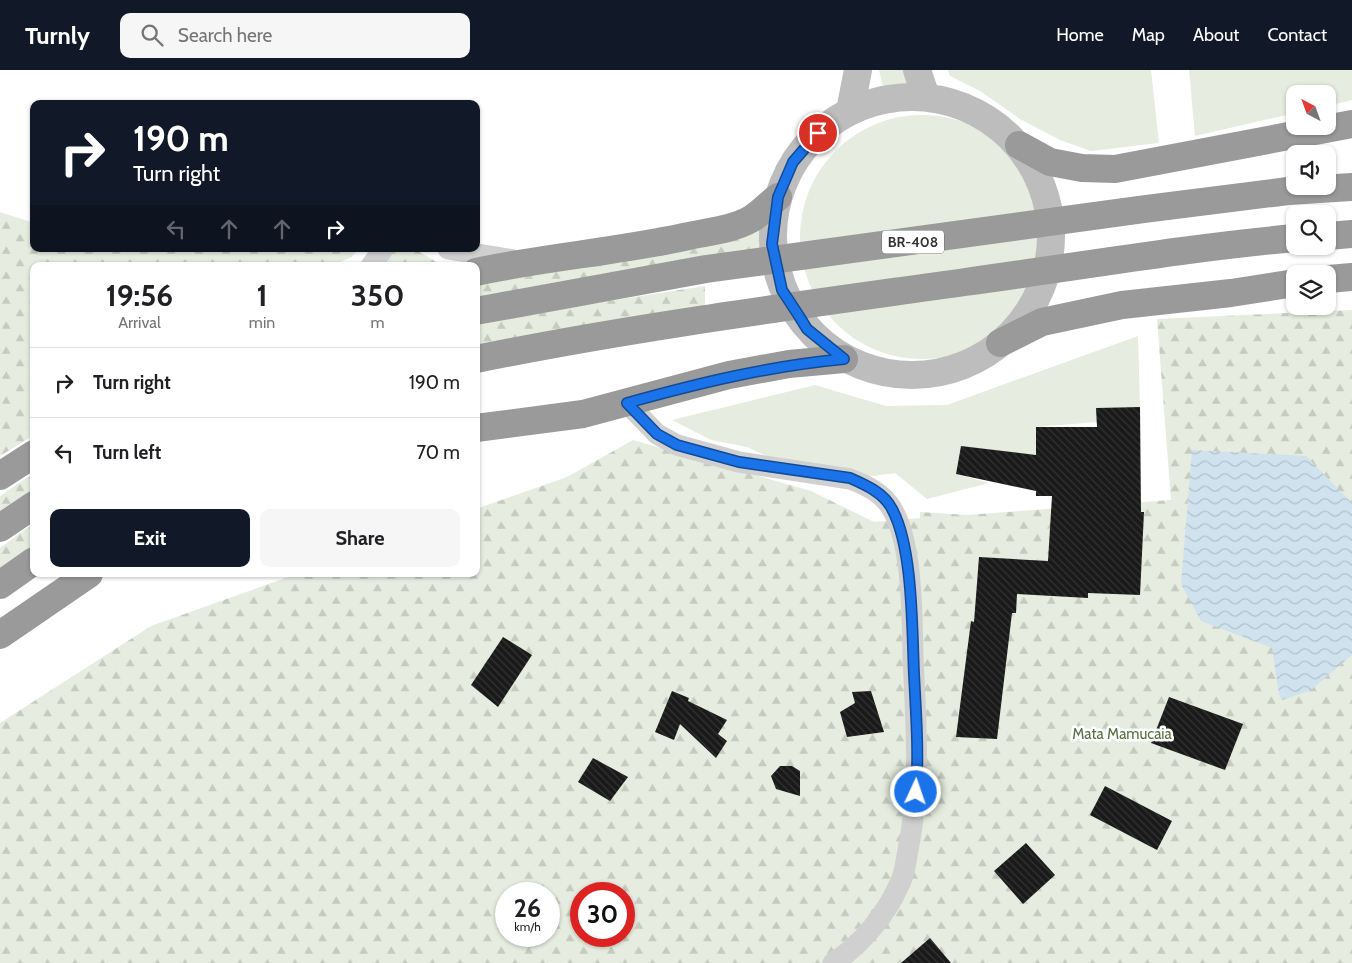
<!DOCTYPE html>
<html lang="en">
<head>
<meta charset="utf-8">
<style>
	:root { --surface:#fff; --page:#f6f6f6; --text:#202124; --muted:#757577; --line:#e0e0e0; --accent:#111827 }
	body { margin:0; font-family:Cabin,sans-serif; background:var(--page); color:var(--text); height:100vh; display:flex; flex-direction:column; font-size:19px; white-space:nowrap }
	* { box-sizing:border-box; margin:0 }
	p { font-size:16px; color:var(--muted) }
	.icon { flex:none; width:28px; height:28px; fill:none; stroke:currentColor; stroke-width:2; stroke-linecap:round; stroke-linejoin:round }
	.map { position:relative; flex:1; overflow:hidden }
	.details { position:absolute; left:30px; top:192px; width:450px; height:315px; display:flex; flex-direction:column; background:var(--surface); border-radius:10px; box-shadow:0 1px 4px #0004 }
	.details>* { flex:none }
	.top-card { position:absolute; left:30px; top:30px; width:450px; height:152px; border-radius:10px; box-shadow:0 1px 4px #0004; background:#111827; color:#fff; overflow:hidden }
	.needle { width:32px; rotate:319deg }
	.buttons { position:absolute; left:1286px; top:15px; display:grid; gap:10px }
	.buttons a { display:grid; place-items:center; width:50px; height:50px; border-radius:10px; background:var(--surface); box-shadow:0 1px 4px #0004; font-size:25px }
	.speed { position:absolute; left:495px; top:812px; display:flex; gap:10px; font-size:25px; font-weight:700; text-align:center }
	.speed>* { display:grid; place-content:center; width:65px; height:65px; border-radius:50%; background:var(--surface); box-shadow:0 1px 4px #0004; line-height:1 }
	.speed small { font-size:12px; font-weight:400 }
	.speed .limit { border:8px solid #d22; background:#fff; color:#111 }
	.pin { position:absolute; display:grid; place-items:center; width:42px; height:42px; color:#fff; margin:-21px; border:2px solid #fff; border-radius:50%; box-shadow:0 1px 5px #0007 }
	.me { position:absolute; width:55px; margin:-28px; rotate:3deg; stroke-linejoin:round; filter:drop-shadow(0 0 4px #0008) }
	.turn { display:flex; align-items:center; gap:18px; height:105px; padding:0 20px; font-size:22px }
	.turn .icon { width:65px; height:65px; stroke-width:2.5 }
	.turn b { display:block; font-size:35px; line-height:42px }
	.lanes { display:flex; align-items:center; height:48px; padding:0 20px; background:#0003; justify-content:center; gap:25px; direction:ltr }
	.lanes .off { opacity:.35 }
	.eta { display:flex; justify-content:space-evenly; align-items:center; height:85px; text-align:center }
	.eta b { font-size:30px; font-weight:700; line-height:35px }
	.primary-button { display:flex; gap:10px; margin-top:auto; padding:10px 20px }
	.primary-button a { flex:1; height:58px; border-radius:10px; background:var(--accent); color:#fff; font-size:20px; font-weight:700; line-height:58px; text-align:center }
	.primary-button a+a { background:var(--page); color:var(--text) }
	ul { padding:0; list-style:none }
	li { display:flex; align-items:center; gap:15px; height:70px; padding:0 20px; border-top:1px solid var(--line) }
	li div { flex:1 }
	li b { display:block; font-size:19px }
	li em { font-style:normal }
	header { display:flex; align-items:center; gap:30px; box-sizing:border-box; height:70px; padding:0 25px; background:var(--accent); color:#fff }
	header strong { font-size:24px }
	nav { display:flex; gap:28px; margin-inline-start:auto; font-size:18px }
	.search { width:350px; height:45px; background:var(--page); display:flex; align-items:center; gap:12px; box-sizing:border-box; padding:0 18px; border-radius:10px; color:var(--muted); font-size:19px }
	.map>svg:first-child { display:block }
	.grass { fill:#e6ecdf }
	.forest { fill:url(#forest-firs); fill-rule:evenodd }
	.water { fill:url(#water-waves) }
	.building { fill:url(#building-back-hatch) }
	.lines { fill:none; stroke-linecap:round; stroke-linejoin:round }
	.street { stroke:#d0d0d0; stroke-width:21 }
	.secondary { stroke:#bdbdbd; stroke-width:28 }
	.highway { stroke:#9a9a9a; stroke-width:28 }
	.highway-bridge { stroke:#9a9a9a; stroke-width:28 }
	.route-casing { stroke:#114b97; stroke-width:12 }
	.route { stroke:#1a73e8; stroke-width:9 }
	.labels { text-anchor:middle; stroke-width:5; stroke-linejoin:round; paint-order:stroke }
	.shield { fill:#fff; stroke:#707070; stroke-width:1 }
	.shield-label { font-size:14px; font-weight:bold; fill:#333 }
	.park-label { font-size:15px; fill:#56703f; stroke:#fff }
</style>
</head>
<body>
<header>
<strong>Turnly</strong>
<div class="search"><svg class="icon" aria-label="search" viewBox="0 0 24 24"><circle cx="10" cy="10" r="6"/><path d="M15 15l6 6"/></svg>Search here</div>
<nav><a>Home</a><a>Map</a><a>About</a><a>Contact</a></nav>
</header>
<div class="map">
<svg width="1352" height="893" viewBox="0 0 1352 893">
	<defs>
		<pattern id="forest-firs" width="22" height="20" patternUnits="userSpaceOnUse" patternTransform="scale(1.25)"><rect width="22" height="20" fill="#e6ecdf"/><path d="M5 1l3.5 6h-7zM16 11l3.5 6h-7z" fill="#c6cbc0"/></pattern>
		<pattern id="water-waves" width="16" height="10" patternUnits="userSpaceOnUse" patternTransform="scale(1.25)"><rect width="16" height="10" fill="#cfe2ee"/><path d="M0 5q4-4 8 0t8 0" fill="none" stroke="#b2c2cd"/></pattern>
		<pattern id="building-back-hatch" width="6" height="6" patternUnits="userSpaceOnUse" patternTransform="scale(1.25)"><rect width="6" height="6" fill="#1a1a1a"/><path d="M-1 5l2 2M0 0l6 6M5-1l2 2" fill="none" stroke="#333"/></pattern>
	</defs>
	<rect width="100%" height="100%" fill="#fff"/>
	<g class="grass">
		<path d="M879,0h29l6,13 -31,4z"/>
		<path d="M948,0h203l8,73 -68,8 -31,-11 -40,-21 -40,-28 -30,-15z"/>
		<path d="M1189,0h163v30l-24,6v-12h-33v19l-100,23z"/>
		<circle cx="922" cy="167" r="122"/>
		<path d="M1138,266l2,71 -43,1v14l-61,5v28l-75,-9 -5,28 33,9 -62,16 -32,-26 -45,6 -51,-8 -52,-24 -36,-7 -39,-20 143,-35 71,21 61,-1z"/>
	</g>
	<g class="forest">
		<path d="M0,142l34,11v26h324l-6,8 -22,9h-296v169l-34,21z"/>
		<path d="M765,159v25l-289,52v-23z"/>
		<path d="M391,179h23l30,17h-60z"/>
		<path d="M705,216v21l-229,43v-24l56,-13z"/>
		<path d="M1352,240v653h-1352v-240l151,-97 146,-52h179v-65l91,-32 66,-37 178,51 63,31 46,-4v-6l46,3 205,-15 -14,-181zM506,824h43v42h-43zM581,824h43v42h-43z"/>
		<path d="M34,403v28l-34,22v-27z"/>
		<path d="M34,453v30l-34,21v-26z"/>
	</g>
	<path class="water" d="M1192,380l114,6 46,47v152l-41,35 -29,10 -3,-6 -7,-46 -71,-27 -20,-37z"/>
	<g class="building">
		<path d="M1140,337l1,105h3l-4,83 -52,-2v5l-71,-4 -1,19h-4l-15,126 -41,-2 15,-116 3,1 5,-65 69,4 4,-65h-16v-5l-80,-17 5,-28 75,9v-28h61l-1,-19z"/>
		<path d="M503,567l29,18 -34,52 -27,-22z"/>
		<path d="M672,621l17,7 -1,3 39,19 -9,14 9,7 -11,17 -36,-34 -6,16 -19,-8z"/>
		<path d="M871,621l13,41 -37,5 -7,-25 15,-9 -3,-11z"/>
		<path d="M1169,627l74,27 -18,46 -74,-27z"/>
		<path d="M593,688l35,19 -18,24 -32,-19z"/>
		<path d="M780,696h12l8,5v25l-24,-7 -5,-13z"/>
		<path d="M1105,716l67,35 -15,29 -67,-35z"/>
		<path d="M1026,773l29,32 -32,29 -29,-33z"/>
		<path d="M930,868l21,25h-50z"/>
	</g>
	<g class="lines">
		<g class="street">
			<path d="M448,179l66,11"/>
			<path d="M371,196l12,-17"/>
			<path d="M627,333l30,31 20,11 62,17 111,17c16,6 33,14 42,30 21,35 20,108 21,149 3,64 8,128 -5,192 -2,10 -3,24 -8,33 -14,32 -38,61 -67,80"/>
		</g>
		<g class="secondary">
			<path d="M917,0l9,27"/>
			<circle cx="912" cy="166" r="139"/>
			<path d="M850,41l8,-41"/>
		</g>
		<g class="highway">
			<path d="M1019,75l31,17 32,6 33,1 237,-45"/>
			<path d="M1328,166l24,-2"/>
			<path d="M476,202c69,-15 139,-20 208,-35 21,-5 48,-7 67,-18 9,-5 18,-15 27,-22"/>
			<path d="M1328,209l24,-2"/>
			<path d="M1000,273l42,-21 80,-17 109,-12 64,-10"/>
			<path d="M476,358l107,-14 146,-39 60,-11 55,-5"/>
			<path d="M0,406l34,-22"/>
			<path d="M0,458l34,-23"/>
			<path d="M0,515l34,-24"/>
			<path d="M0,565l89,-61"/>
		</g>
		<g class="highway-bridge">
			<path d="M476,241l230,-42 439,-60 143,-18 64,-4"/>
			<path d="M476,289c162,-33 326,-54 489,-77 110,-15 220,-34 330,-44"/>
		</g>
	</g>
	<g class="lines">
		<g class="route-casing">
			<path id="route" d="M818,63l-25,29 -15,35 -6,47 10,46 17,26 8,13 37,30c-75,7 -145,24 -217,44l30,31 20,11 62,17 111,16c16,7 34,15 42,31 21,38 20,121 22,165 2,40 5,79 2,118"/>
		</g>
		<use href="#route" class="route"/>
	</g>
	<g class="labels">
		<rect class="shield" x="882" y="160.5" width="62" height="23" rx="4"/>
		<g class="shield-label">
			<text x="913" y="177">BR-408</text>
		</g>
		<g class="park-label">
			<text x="1122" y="669">Mata Mamucaia</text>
		</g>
	</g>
</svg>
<div class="buttons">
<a><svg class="needle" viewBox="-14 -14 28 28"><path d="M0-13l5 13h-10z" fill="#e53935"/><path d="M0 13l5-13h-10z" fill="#757577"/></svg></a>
<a><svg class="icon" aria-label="sound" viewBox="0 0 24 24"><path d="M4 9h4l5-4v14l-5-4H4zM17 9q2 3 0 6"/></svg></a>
<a><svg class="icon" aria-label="search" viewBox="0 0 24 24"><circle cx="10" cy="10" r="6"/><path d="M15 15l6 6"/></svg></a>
<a><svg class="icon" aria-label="layers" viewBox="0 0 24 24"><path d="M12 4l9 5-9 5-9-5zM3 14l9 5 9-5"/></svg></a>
</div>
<div class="speed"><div>26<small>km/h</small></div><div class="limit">30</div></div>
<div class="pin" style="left:818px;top:63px;background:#d93025"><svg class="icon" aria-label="arrive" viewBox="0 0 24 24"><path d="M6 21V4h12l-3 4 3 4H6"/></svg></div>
<svg class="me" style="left:916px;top:722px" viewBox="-20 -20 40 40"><circle r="17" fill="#1a73e8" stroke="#fff" stroke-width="3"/><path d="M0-11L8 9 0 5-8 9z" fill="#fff"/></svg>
<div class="top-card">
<div class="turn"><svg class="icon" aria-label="right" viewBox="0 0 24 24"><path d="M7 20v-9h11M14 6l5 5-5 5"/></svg><div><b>190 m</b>Turn right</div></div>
<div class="lanes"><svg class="icon off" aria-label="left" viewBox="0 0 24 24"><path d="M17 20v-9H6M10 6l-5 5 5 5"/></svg><svg class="icon off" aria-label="ahead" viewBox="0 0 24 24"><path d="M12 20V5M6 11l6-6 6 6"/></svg><svg class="icon off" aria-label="ahead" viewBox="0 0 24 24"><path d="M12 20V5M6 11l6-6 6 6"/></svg><svg class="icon" aria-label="right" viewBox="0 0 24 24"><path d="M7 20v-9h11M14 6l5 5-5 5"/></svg></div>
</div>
<section class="details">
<div class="eta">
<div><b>19:56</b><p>Arrival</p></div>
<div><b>1</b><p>min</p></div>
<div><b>350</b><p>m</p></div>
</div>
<ul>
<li><svg class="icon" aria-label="right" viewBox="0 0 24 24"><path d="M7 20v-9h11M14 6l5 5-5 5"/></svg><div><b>Turn right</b></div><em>190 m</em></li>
<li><svg class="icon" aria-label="left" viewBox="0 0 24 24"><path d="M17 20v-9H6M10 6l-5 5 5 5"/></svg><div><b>Turn left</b></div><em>70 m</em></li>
</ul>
<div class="primary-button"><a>Exit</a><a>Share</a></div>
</section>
</div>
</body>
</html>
